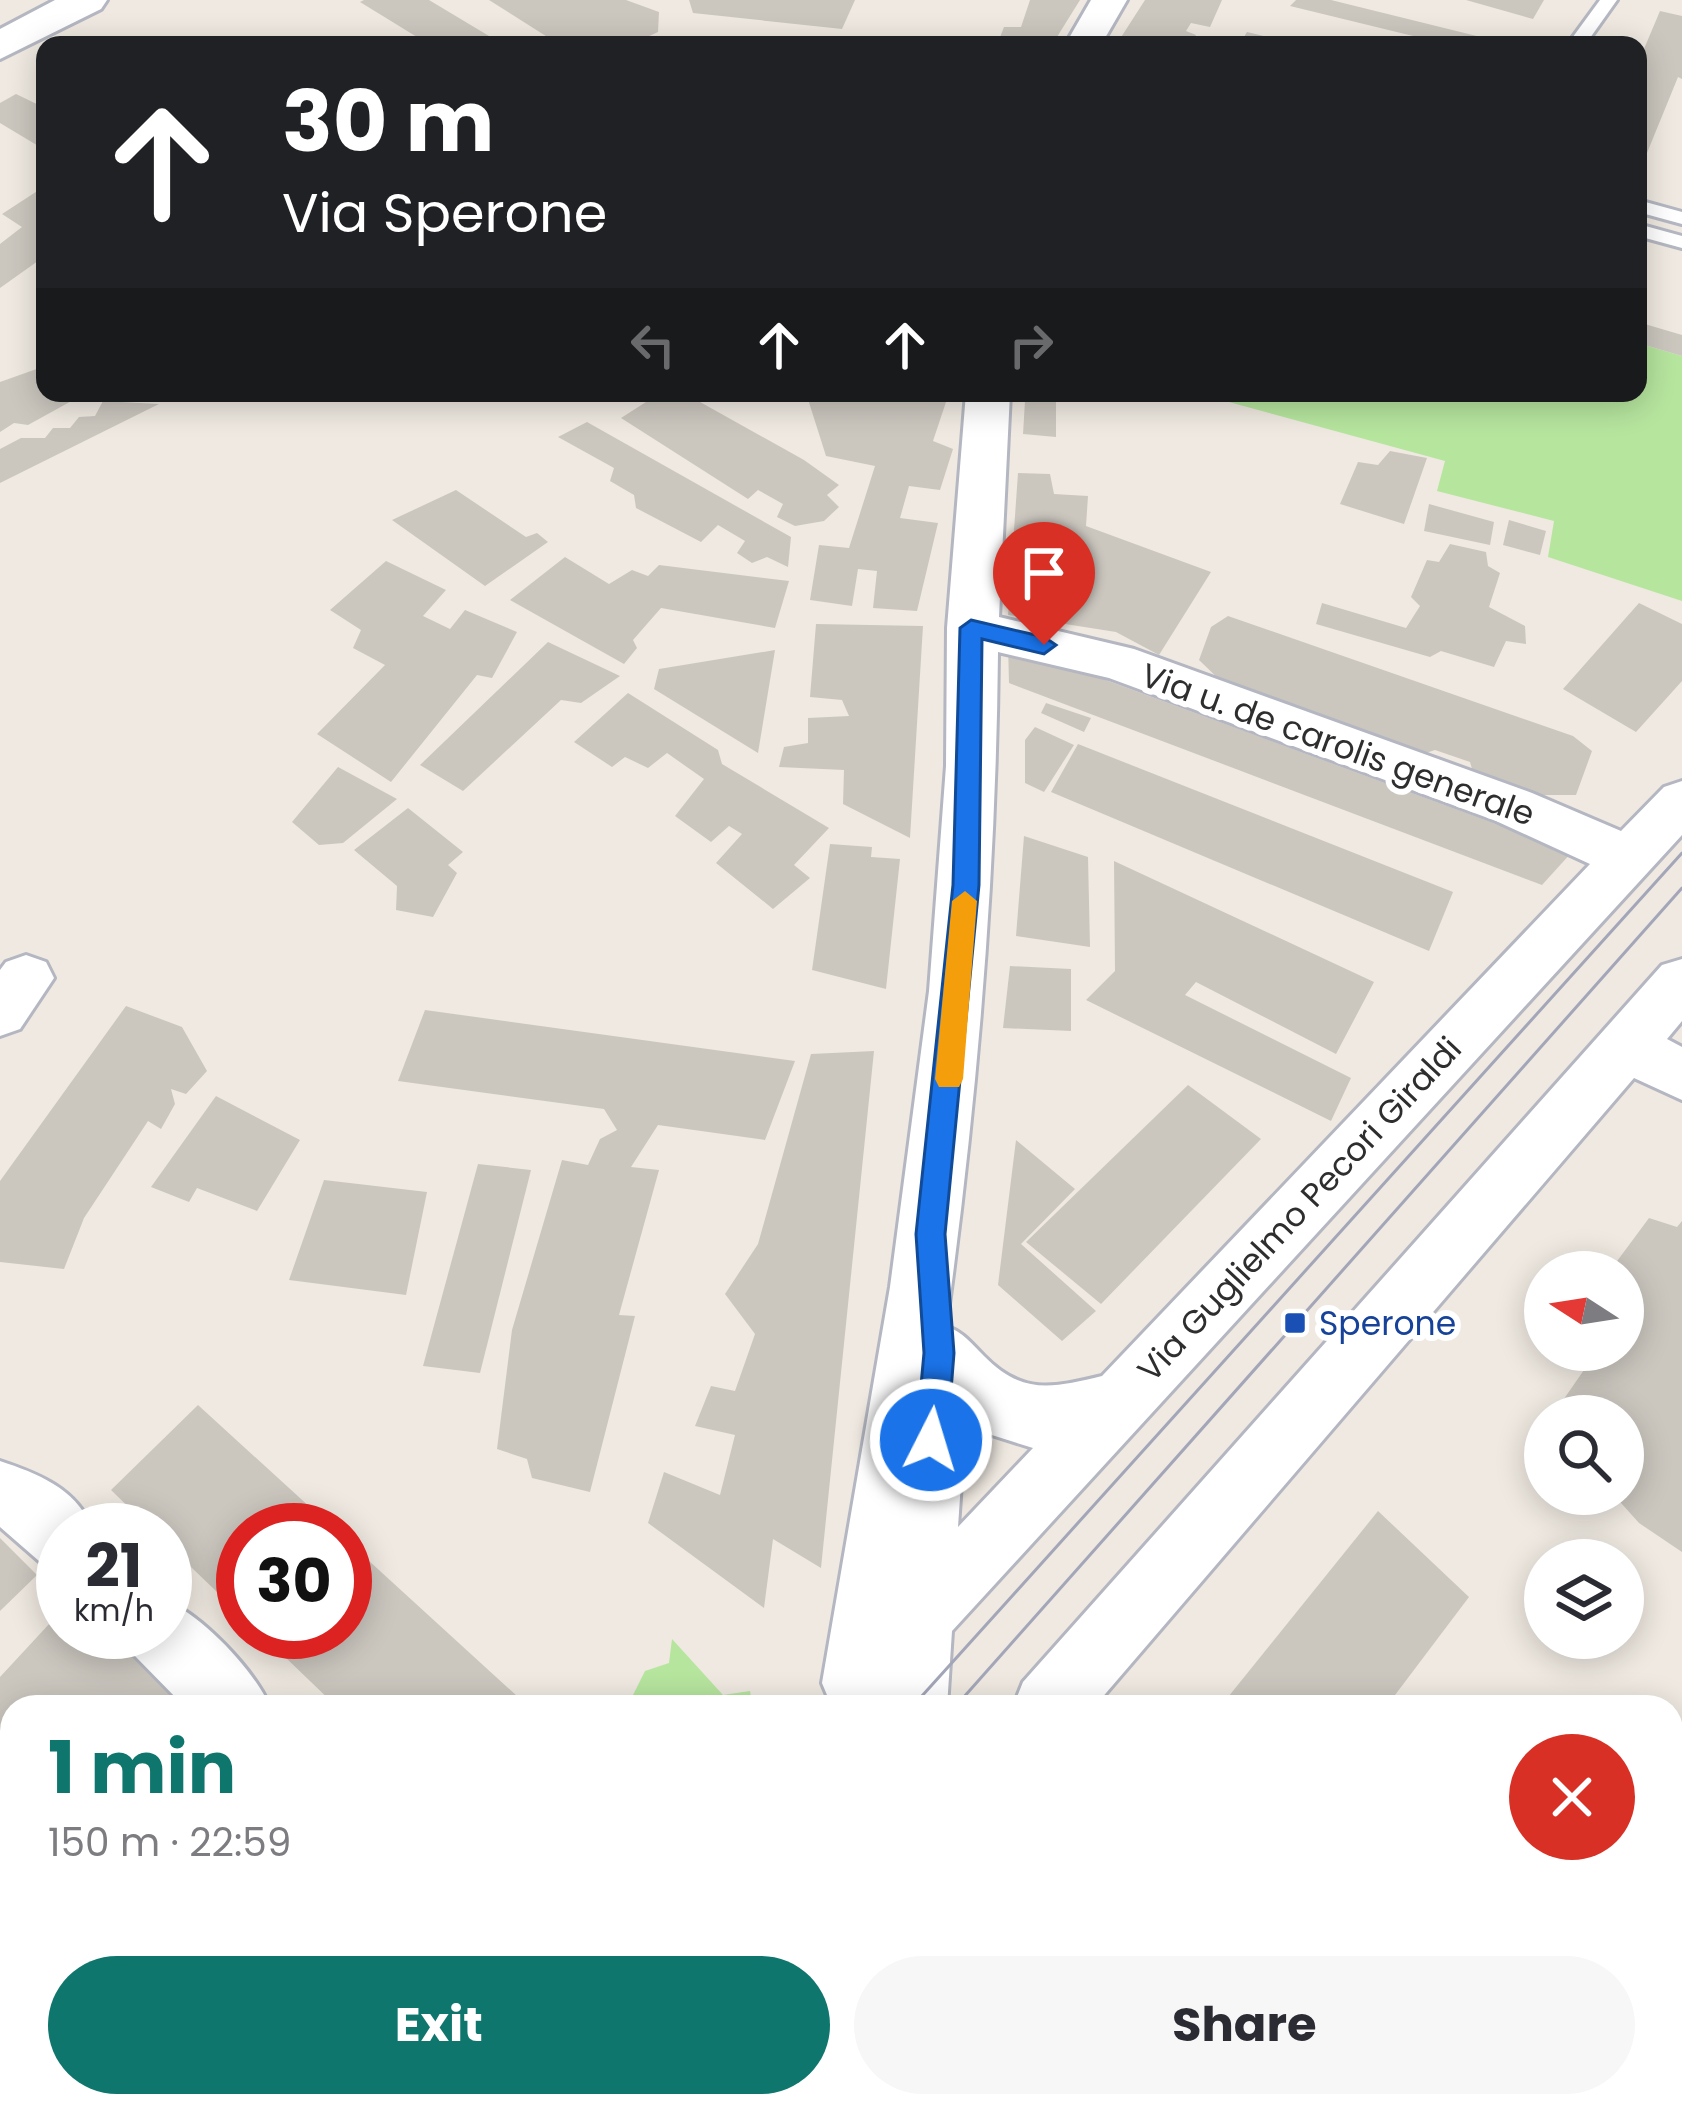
<!DOCTYPE html>
<html lang="en">
<head>
<meta charset="utf-8">
<style>
	:root { --surface:#fff; --page:#f7f7f7; --text:#2b2b33; --muted:#7c7c81; --accent:#0f766e }
	body { margin:0; font-family:Poppins,sans-serif; background:var(--page); color:var(--text); height:100vh; display:flex; flex-direction:column; font-size:45px; white-space:nowrap }
	* { box-sizing:border-box; margin:0 }
	p { font-size:39px; color:var(--muted) }
	.icon { flex:none; width:66px; height:66px; fill:none; stroke:currentColor; stroke-width:2; stroke-linecap:round; stroke-linejoin:round }
	.map { position:relative; flex:1; overflow:hidden }
	.panel { position:absolute; left:0px; top:1695px; width:1683px; height:423px; display:flex; flex-direction:column; background:var(--surface); border-radius:36px 36px 0 0; box-shadow:0 6px 30px #0003 }
	.panel>* { flex:none }
	.hud { position:absolute; left:36px; top:36px; width:1611px; height:366px; border-radius:24px; box-shadow:0 6px 30px #0003; background:#202124; color:#fff; overflow:hidden }
	.needle { width:78px; rotate:282deg }
	.controls { position:absolute; left:1524px; top:1251px; display:grid; gap:24px }
	.controls a { display:grid; place-items:center; width:120px; height:120px; border-radius:50%; background:var(--surface); box-shadow:0 6px 30px #0003; font-size:60px }
	.speed { position:absolute; left:36px; top:1503px; display:flex; gap:24px; font-size:60px; font-weight:700; text-align:center }
	.speed>* { display:grid; place-content:center; width:156px; height:156px; border-radius:50%; background:var(--surface); box-shadow:0 6px 30px #0003; line-height:1 }
	.speed small { font-size:30px; font-weight:400 }
	.speed .limit { border:18px solid #d22; background:#fff; color:#111 }
	.pin { position:absolute; display:grid; place-items:center; width:102px; height:102px; color:#fff; margin:-123px -51px; border-radius:50% 50% 50% 0; rotate:-45deg; box-shadow:0 0 12px #0007 }
	.pin .icon { rotate:45deg }
	.me { position:absolute; width:132px; margin:-66px; rotate:5deg; stroke-linejoin:round; filter:drop-shadow(0 0 9px #0008) }
	.turn { display:flex; align-items:center; gap:42px; height:252px; padding:0 48px; font-size:54px }
	.turn .icon { width:156px; height:156px; stroke-width:2.5 }
	.turn b { display:block; font-size:84px; line-height:102px }
	.lanes { display:flex; align-items:center; height:114px; padding:0 48px; background:#0003; justify-content:center; gap:60px; direction:ltr }
	.lanes .off { opacity:.35 }
	.round { display:grid; place-items:center; flex:none; width:126px; height:126px; border-radius:63px; background:var(--page) }
	.head { display:flex; align-items:center; justify-content:space-between; height:204px; padding:0 48px }
	h1 { font-size:72px; font-weight:700; line-height:90px; color:var(--accent) }
	.button { display:flex; gap:24px; margin-top:auto; padding:24px 48px }
	.button a { flex:1; height:138px; border-radius:72px; background:var(--accent); color:#fff; font-size:48px; font-weight:700; line-height:138px; text-align:center }
	.button a+a { background:var(--page); color:var(--text) }
	.map>svg:first-child { display:block }
	.green { fill:#b6e59e }
	.building { fill:#cbc7bf }
	.lines { fill:none; stroke-linecap:round; stroke-linejoin:round }
	.lane-casing { stroke:#b4b7c1; stroke-width:6 }
	.street-casing { stroke:#b4b7c1; stroke-width:6 }
	.secondary-casing { stroke:#b4b7c1; stroke-width:6 }
	.lane { fill:#fff; fill-rule:evenodd }
	.street { fill:#fff; fill-rule:evenodd }
	.secondary { fill:#fff; fill-rule:evenodd }
	.tram { stroke:#a3a6b8; stroke-width:3 }
	.route { fill:#1a73e8; stroke:#114b97; stroke-width:3 }
	.slow { fill:#f59e0b }
	.transit-dot { fill:#1a4fb4; stroke:#fff; stroke-width:4.5 }
	.labels { text-anchor:middle; stroke-width:12; stroke-linejoin:round; paint-order:stroke }
	.street-label { font-size:33px; fill:#2e2e2e; stroke:#fff }
	.transit-label { font-size:33px; fill:#164399; stroke:#fff; text-anchor:start }
</style>
</head>
<body>
<div class="map">
<svg width="1682" height="2116" viewBox="0 0 1682 2116">
	<rect width="100%" height="100%" fill="#efe9e1"/>
	<g class="green">
		<path d="M1638,343l44,13v245l-134,-44 6,-36 -117,-30 8,-30 -249,-68h442z"/>
		<path d="M672,1639l51,56 27,-4 3,16h-126l18,-36 24,-8z"/>
	</g>
	<g class="building">
		<path d="M364,0h65l75,45h-74l-70,-43z"/>
		<path d="M489,0h137l33,12 -1,20 -28,13h-70z"/>
		<path d="M689,0h166l-13,29 -149,-16z"/>
		<path d="M1030,0h50l-28,45h-55l7,-18h17z"/>
		<path d="M1145,0h77l-12,27 -19,-4 -5,8 10,4 -6,10h-74z"/>
		<path d="M1296,0h35l182,45h-63l-160,-39z"/>
		<path d="M1466,0h78l-11,19z"/>
		<path d="M1660,11l22,5v63l-4,-2 -40,98v-112z"/>
		<path d="M1247,32l46,11 -1,2h-53z"/>
		<path d="M16,94l29,14v37l-5,2 -40,-24v-20z"/>
		<path d="M45,186v70l-45,32v-44l22,-17 -20,-13z"/>
		<path d="M1638,322l44,13v21l-44,-13z"/>
		<path d="M45,366v27h41l-58,32 -14,-2 -14,9v-50z"/>
		<path d="M660,393h24l120,67 35,25 -12,10 12,12 -15,14 -29,5 -18,-9 6,-13 -25,-14 -10,9 -127,-81z"/>
		<path d="M806,393h143l-16,48 20,8 -13,41 -31,-4 -9,32 38,5 -21,88 -44,-3 4,-37 -19,-2 -6,37 -42,-6 9,-55 30,3 26,-82 -49,-10z"/>
		<path d="M103,401l56,3 -159,79v-34l21,-11h24l8,-10h17l9,-11 16,-1z"/>
		<path d="M1025,401h31v36l-33,-3z"/>
		<path d="M587,422l204,115 -3,30 -21,-10 -15,6 -15,-10 8,-12 -27,-16 -17,17 -65,-34 -2,-13 -24,-14 4,-13 -56,-31z"/>
		<path d="M1390,451l37,7 -23,66 -64,-20 18,-42 20,3z"/>
		<path d="M1018,473l32,1 4,20 34,2 -2,30 125,46 -52,83 -43,-23 -108,-17z"/>
		<path d="M456,490l70,47 11,-4 11,9 -63,44 -93,-66z"/>
		<path d="M1429,504l65,18 -4,23 -66,-14z"/>
		<path d="M1509,520l37,11 -6,24 -37,-10z"/>
		<path d="M1450,544l36,8 2,14 12,7 -11,34 36,19 1,18 -20,-3 -12,26 -53,-16 -11,6 -114,-33 6,-21 84,25 14,-22 -9,-9 16,-37 12,2z"/>
		<path d="M565,557l44,27 23,-14 16,6 11,-11 130,16 -14,47 -114,-20 -28,32 4,8 -13,16 -114,-64z"/>
		<path d="M386,561l60,29 -23,26 27,13 15,-19 52,22 -25,46 -15,-3 -86,107 -74,-48 68,-69 -32,-17 8,-18 -31,-20z"/>
		<path d="M1639,603l43,21v57l-46,51 -73,-43z"/>
		<path d="M1228,616l345,120 19,15 -16,44h-44l-57,-16 -5,-17 -35,-12 -12,4 -132,-50 -65,-18 -27,-26 12,-33z"/>
		<path d="M816,624l107,2 -13,212 -67,-34 1,-34 -65,-3 5,-20 24,-4v-25l41,-2 -7,-16 -32,-3z"/>
		<path d="M548,642l72,34 -39,27 -20,-3 -98,91 -43,-26z"/>
		<path d="M1008,644l564,208 -30,33 -533,-202z"/>
		<path d="M775,650l-17,103 -104,-64 5,-20z"/>
		<path d="M628,693l90,57 4,14 107,64 -35,37 16,13 -37,31 -57,-46 26,-29 -13,-8 -18,16 -36,-26 29,-37 -37,-26 -19,15 -23,-11 -13,10 -38,-25z"/>
		<path d="M1046,703l45,15 -7,14 -43,-19z"/>
		<path d="M1035,727l39,18 -30,47 -19,-9v-43z"/>
		<path d="M1078,744l375,148 -24,59 -378,-159z"/>
		<path d="M338,767l59,32 -54,44 -24,2 -27,-23z"/>
		<path d="M408,808l55,44 -15,13 9,8 -24,44 -37,-7 1,-24 -43,-36z"/>
		<path d="M1024,836l64,21 2,90 -74,-11z"/>
		<path d="M830,844l42,3 -1,10 29,2 -14,130 -74,-19z"/>
		<path d="M1114,861l260,121 -38,72 -140,-72 -11,13 166,83 -20,43 -245,-121 29,-29z"/>
		<path d="M1010,966l61,3v62l-68,-3z"/>
		<path d="M126,1006l56,21 25,44 -21,23 -15,-5 4,15 -14,25 -13,-8 -64,97 -20,51 -64,-7v-81z"/>
		<path d="M425,1010l370,51 -30,79 -107,-15 -27,42 28,3 -40,145 16,1 -45,176 -58,-14 -5,-19 -30,-10 15,-119 50,-170 26,5 12,-26 17,-9 -13,-21 -206,-28z"/>
		<path d="M874,1051l-53,517 -48,-29 -9,69 -116,-85 16,-51 56,23 15,-60 -40,-9 16,-40 24,5 20,-57 -30,-40 33,-50 53,-190z"/>
		<path d="M1188,1085l73,54 -160,165 -75,-62z"/>
		<path d="M216,1096l84,44 -43,71 -60,-23 -8,14 -38,-15z"/>
		<path d="M1016,1140l59,49 -54,55 75,67 -34,30 -64,-56z"/>
		<path d="M478,1164l53,6 -51,203 -57,-7z"/>
		<path d="M324,1180l103,12 -21,103 -117,-15z"/>
		<path d="M1649,1218l28,9 5,-6v331l-43,-29 -26,-29h10v-78h-71l32,-46 -15,-20h54v-78h-14z"/>
		<path d="M198,1405l137,125h-92v87l-78,-75v-12h-13l-41,-40z"/>
		<path d="M1378,1511l91,86 -83,110h-166z"/>
		<path d="M0,1538l37,37 -37,36z"/>
		<path d="M345,1539l184,168h-192l-78,-75h86z"/>
		<path d="M63,1609v23h53l81,75h-185v44l-12,-12v-62z"/>
		<path d="M1671,1896l11,4v87l-8,55z"/>
		<path d="M0,1906l12,13v187h172l4,4 -4,6h-184z"/>
		<path d="M897,2106h142l-8,10h-132l-5,-6z"/>
		<path d="M1176,2106h233l-3,10h-238z"/>
		<path d="M1492,2106h172l-2,10h-172z"/>
	</g>
	<g class="lines">
		<g class="lane-casing">
			<g id="lane">
				<path d="M1600,0h17l-32,45h-18z"/>
				<path d="M1638,200l44,12v12l-44,-12z"/>
				<path d="M1638,224l44,12v12l-44,-12z"/>
			</g>
		</g>
		<g class="street-casing">
			<g id="street">
				<path d="M1091,0h36l-26,45h-36z"/>
				<path d="M966,393h44l-11,224 135,32 398,144 89,38 43,-44 18,-6v54l-730,796 -5,76h-115l-10,-24 68,-396 39,-296 17,-225 1,-138zM998,652l111,26 387,143 94,43 -488,512c-50,12 -80,19 -118,-20 -13,-13 -21,-24 -38,-30 31,-224 50,-448 52,-674zM936,1397l40,33 57,18 -75,79 5,-74 -10,-23 -21,-8z"/>
				<path d="M26,955l20,7 8,16 -34,51 -20,7v-66l6,-8z"/>
				<path d="M1682,959v62l-15,18 15,8v53l-48,-22 -540,629h-81l10,-25 639,-717z"/>
				<path d="M0,1461c39,13 77,28 93,69h-30v40l-24,-9 -39,-34z"/>
				<path d="M165,1600c37,15 90,71 105,107h-85l-50,-51 -10,-24h40z"/>
				<path d="M413,2106h83l-4,10h-83z"/>
				<path d="M624,2106h82l-4,10h-82z"/>
				<path d="M718,2106h149l-1,10h-144z"/>
			</g>
		</g>
		<g class="secondary-casing">
			<path id="secondary" d="M55,0h52l-6,9 -101,50v-30z"/>
		</g>
		<use href="#lane" class="lane"/>
		<use href="#street" class="street"/>
		<use href="#secondary" class="secondary"/>
		<g class="tram">
			<path d="M912,1707l770,-854"/>
			<path d="M955,1707l727,-819"/>
			<path d="M552,2116l9,-10"/>
			<path d="M597,2116l9,-10"/>
		</g>
	</g>
	<path class="route" d="M971,620l73,17 12,8 -12,9 -62,-15 -3,246 -34,349 9,119 -7,87 -5,11 -11,5 -11,-5 -4,-11 8,-87 -8,-119 37,-349 7,-257z"/>
	<path class="slow" d="M965,891l12,10 -14,178 -4,8h-20l-4,-8 17,-178z"/>
	<rect class="transit-dot" x="1283" y="1311" width="24" height="24" rx="6"/>
	<g class="labels">
		<g class="street-label">
			<text transform="translate(1338 744) rotate(20)" y="12">Via u. de carolis generale</text>
			<text transform="translate(1299 1209) rotate(-47)" y="12">Via Guglielmo Pecori Giraldi</text>
		</g>
		<g class="transit-label">
			<text x="1319" y="1335">Sperone</text>
		</g>
	</g>
</svg>
<div class="controls">
<a><svg class="needle" viewBox="-14 -14 28 28"><path d="M0-13l5 13h-10z" fill="#e53935"/><path d="M0 13l5-13h-10z" fill="#7c7c81"/></svg></a>
<a><svg class="icon" aria-label="search" viewBox="0 0 24 24"><circle cx="10" cy="10" r="6"/><path d="M15 15l6 6"/></svg></a>
<a><svg class="icon" aria-label="layers" viewBox="0 0 24 24"><path d="M12 4l9 5-9 5-9-5zM3 14l9 5 9-5"/></svg></a>
</div>
<div class="speed"><div>21<small>km/h</small></div><div class="limit">30</div></div>
<div class="pin" style="left:1044px;top:645px;background:#d93025"><svg class="icon" aria-label="arrive" viewBox="0 0 24 24"><path d="M6 21V4h12l-3 4 3 4H6"/></svg></div>
<svg class="me" style="left:931px;top:1440px" viewBox="-20 -20 40 40"><circle r="17" fill="#1a73e8" stroke="#fff" stroke-width="3"/><path d="M0-11L8 9 0 5-8 9z" fill="#fff"/></svg>
<div class="hud">
<div class="turn"><svg class="icon" aria-label="ahead" viewBox="0 0 24 24"><path d="M12 20V5M6 11l6-6 6 6"/></svg><div><b>30 m</b>Via Sperone</div></div>
<div class="lanes"><svg class="icon off" aria-label="left" viewBox="0 0 24 24"><path d="M17 20v-9H6M10 6l-5 5 5 5"/></svg><svg class="icon" aria-label="ahead" viewBox="0 0 24 24"><path d="M12 20V5M6 11l6-6 6 6"/></svg><svg class="icon" aria-label="ahead" viewBox="0 0 24 24"><path d="M12 20V5M6 11l6-6 6 6"/></svg><svg class="icon off" aria-label="right" viewBox="0 0 24 24"><path d="M7 20v-9h11M14 6l5 5-5 5"/></svg></div>
</div>
<section class="panel">
<div class="head"><div><h1>1 min</h1><p>150 m · 22:59</p></div><a class="round" style="background:#d93025;color:#fff"><svg class="icon" aria-label="close" viewBox="0 0 24 24"><path d="M6 6l12 12M18 6L6 18"/></svg></a></div>
<div class="button"><a>Exit</a><a>Share</a></div>
</section>
</div>
</body>
</html>
